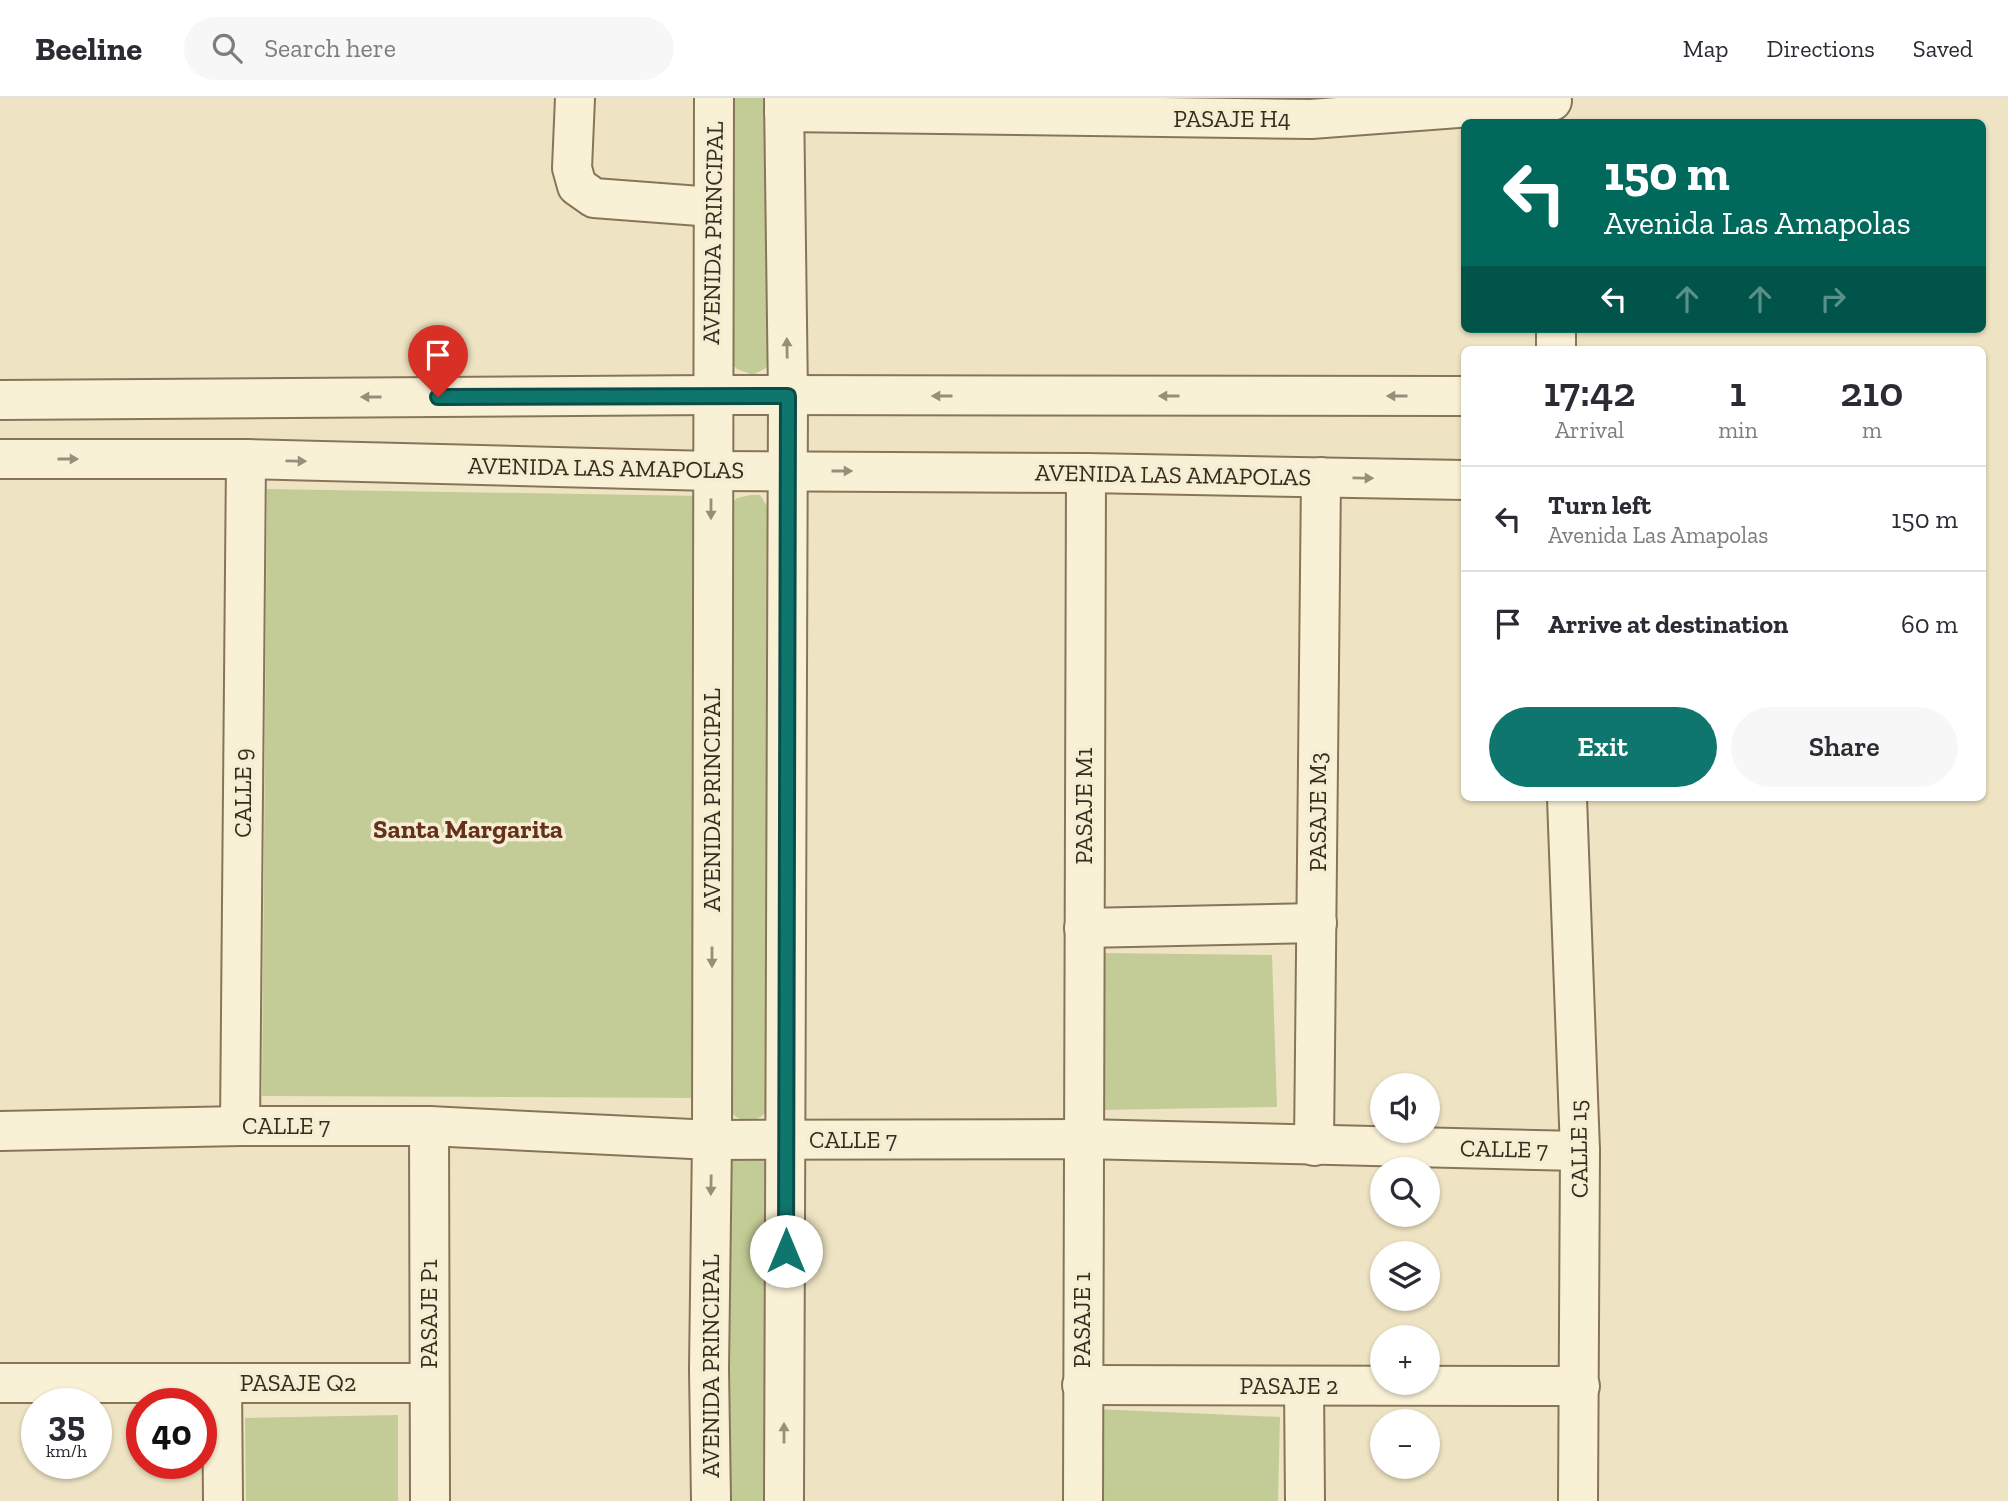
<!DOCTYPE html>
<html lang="en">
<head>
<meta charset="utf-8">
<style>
	:root { --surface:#fff; --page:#f7f7f7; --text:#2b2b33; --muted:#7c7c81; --line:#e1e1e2; --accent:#0f766e }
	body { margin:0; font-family:"Zilla Slab",serif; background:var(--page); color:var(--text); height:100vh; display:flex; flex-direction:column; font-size:26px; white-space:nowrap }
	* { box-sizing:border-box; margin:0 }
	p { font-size:23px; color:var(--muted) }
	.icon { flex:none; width:38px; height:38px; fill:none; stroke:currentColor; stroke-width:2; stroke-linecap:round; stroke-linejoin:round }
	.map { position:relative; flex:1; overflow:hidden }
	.drawer { position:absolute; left:1461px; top:248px; width:525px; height:455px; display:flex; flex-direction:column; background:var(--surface); border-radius:10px; box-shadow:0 2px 5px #0004 }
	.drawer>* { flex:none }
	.hud { position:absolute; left:1461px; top:21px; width:525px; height:214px; border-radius:10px; box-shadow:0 2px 5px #0004; background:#00695c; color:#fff; overflow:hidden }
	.tools { position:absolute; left:1370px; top:975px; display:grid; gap:14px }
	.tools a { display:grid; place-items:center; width:70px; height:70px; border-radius:50%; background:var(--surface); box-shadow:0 2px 5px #0004; font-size:35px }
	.speed { position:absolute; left:21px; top:1290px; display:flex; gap:14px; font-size:35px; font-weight:700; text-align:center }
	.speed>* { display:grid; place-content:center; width:91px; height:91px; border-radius:50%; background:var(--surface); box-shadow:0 2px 5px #0004; line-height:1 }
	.speed small { font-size:18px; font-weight:400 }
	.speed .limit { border:10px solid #d22; background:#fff; color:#111 }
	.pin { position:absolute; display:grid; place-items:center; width:60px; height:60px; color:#fff; margin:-72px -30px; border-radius:50% 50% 50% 0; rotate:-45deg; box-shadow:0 0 7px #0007 }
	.pin .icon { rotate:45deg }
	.me { position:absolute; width:77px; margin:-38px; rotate:0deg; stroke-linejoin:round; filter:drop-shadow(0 0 5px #0008) }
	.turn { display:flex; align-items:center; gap:24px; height:147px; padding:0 28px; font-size:32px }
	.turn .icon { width:91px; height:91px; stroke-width:2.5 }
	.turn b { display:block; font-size:49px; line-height:60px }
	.lanes { display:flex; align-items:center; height:66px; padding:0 28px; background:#0003; justify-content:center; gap:35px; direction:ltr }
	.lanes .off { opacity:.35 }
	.eta { display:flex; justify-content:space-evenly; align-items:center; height:119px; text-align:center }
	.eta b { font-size:42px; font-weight:600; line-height:49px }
	.cta { display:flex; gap:14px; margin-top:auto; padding:14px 28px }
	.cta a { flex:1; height:80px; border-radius:42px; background:var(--accent); color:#fff; font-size:28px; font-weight:600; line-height:80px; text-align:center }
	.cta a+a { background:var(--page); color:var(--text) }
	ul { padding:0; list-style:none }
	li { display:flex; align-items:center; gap:21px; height:105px; padding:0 28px; border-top:2px solid var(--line) }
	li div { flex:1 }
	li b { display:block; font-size:26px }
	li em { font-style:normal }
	header { display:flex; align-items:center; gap:42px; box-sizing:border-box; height:98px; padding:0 35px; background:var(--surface); border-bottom:2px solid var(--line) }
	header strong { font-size:33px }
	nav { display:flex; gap:38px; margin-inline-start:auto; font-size:24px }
	.search { width:490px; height:63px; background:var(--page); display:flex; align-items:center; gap:18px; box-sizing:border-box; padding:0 24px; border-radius:38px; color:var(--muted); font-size:26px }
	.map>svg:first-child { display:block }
	.green { fill:#c3cc96 }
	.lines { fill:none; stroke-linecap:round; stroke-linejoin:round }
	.minor-casing { stroke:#887559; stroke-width:42 }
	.minor { stroke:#f9f1d6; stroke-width:38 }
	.oneway { fill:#988e7a }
	.route-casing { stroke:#0a4d48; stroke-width:18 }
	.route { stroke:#0f766e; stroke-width:12 }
	.labels { text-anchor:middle; stroke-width:7; stroke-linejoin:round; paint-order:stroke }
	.street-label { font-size:24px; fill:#382c1e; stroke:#f6eed2 }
	.neighbourhood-label { font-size:26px; font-weight:bold; fill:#65311d; stroke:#f6eed2 }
</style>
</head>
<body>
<header>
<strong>Beeline</strong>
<div class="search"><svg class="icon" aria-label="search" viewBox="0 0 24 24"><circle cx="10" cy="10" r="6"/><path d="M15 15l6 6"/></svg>Search here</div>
<nav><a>Map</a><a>Directions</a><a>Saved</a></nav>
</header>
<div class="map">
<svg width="2008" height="1403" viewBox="0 0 2008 1403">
	<rect width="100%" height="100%" fill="#eee4c3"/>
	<g class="green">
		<path d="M729,0h43l-2,262 -4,8 -13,7 -16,-6 -7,-7z"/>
		<path d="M267,391l437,7 7,602 -449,-2z"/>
		<path d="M751,397h9l7,11 4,579c0,7 1,16 -2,22 -7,15 -27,18 -37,6l-4,-607 9,-8z"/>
		<path d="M1103,855l169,2 5,152 -177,3z"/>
		<path d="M733,1059h29l5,7 3,337h-44v-333z"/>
		<path d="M1096,1311l184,8 -2,84h-182z"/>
		<path d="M398,1317v86h-152l-1,-83z"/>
	</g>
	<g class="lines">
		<g class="minor-casing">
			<g id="minor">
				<path d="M575,0l-3,70 5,18 17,12 119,9"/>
				<path d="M784,14l527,7 241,-18"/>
				<path d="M1556,231v21"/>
				<path d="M0,302l711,-5 754,1"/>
				<path d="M0,361h246l465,12 375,2 379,7"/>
				<path d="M1567,700l13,353 -2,350"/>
				<path d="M1084,830l233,-5"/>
				<path d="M240,1028l6,-667"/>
				<path d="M429,1028l1,375"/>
				<path d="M0,1033l240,-5h189l283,14 370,-1 498,12"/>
				<path d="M1314,1048l7,-669"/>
				<path d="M0,1285h428"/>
				<path d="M222,1285l1,118"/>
				<path d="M1082,1287l498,1"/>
				<path d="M1304,1288l1,115"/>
				<path d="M711,1403l-2,-132 3,-229 2,-1042"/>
				<path d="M784,1403l4,-1105 -4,-298"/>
				<path d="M1083,1403l3,-1028"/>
			</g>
		</g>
		<use href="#minor" class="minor"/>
	</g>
	<defs><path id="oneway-solid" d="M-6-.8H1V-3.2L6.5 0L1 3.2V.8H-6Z" transform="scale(1.75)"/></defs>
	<g class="oneway">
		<use href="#oneway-solid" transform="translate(787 250) rotate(-91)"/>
		<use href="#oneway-solid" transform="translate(942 298) rotate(-180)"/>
		<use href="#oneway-solid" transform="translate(1169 298) rotate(-180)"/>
		<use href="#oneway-solid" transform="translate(1397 298) rotate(-180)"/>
		<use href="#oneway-solid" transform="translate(371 299) rotate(180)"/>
		<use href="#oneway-solid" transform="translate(68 361)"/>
		<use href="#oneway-solid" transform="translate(296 363) rotate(1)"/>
		<use href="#oneway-solid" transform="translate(842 373)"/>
		<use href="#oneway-solid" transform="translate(1363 380) rotate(1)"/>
		<use href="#oneway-solid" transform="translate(711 411) rotate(90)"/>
		<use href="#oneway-solid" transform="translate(712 859) rotate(90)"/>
		<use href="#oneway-solid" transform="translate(711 1087) rotate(91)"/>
		<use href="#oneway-solid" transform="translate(784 1335) rotate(-90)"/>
	</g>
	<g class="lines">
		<g class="route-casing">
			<path id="route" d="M438,299l350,-1 -2,855"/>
		</g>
		<use href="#route" class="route"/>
	</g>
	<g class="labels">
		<g class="street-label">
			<text x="1232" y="29">PASAJE H4</text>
			<text transform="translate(713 135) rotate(-89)" y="8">AVENIDA PRINCIPAL</text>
			<text transform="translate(606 370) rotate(1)" y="8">AVENIDA LAS AMAPOLAS</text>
			<text transform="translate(1173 377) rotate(1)" y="8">AVENIDA LAS AMAPOLAS</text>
			<text transform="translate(243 695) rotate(-90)" y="8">CALLE 9</text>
			<text transform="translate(712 702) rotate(-90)" y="8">AVENIDA PRINCIPAL</text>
			<text transform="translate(1084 708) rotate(-90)" y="8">PASAJE M1</text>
			<text transform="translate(1318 714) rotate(-90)" y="8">PASAJE M3</text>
			<text x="286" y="1036">CALLE 7</text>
			<text x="853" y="1050">CALLE 7</text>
			<text transform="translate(1504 1051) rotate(1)" y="8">CALLE 7</text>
			<text transform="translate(1579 1051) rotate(-91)" y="8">CALLE 15</text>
			<text transform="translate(429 1216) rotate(-90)" y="8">PASAJE P1</text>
			<text transform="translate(1082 1222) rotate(-90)" y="8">PASAJE 1</text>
			<text transform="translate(711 1268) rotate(-90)" y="8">AVENIDA PRINCIPAL</text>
			<text x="298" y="1293">PASAJE Q2</text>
			<text x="1289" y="1296">PASAJE 2</text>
		</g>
		<g class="neighbourhood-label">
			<text x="468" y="740">Santa Margarita</text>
		</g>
	</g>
</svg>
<div class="tools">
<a><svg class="icon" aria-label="sound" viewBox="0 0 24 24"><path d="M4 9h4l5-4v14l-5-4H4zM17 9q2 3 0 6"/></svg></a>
<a><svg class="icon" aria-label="search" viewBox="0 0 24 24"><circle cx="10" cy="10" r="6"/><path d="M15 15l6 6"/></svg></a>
<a><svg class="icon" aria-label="layers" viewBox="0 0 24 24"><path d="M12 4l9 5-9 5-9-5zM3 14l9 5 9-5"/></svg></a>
<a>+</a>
<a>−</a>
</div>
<div class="speed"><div>35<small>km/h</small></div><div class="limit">40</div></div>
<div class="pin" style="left:438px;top:299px;background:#d93025"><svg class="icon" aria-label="arrive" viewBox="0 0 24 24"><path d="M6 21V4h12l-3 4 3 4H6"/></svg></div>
<svg class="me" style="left:786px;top:1153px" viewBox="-20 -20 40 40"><circle r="19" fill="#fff"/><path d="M0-13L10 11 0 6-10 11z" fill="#0f766e"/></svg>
<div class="hud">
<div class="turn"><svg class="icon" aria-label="left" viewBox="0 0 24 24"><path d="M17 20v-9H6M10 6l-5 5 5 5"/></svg><div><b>150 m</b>Avenida Las Amapolas</div></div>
<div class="lanes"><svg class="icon" aria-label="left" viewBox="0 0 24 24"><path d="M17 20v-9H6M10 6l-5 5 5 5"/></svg><svg class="icon off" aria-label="ahead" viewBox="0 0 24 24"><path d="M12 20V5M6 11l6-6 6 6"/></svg><svg class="icon off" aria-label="ahead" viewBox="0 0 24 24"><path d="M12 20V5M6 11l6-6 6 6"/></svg><svg class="icon off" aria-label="right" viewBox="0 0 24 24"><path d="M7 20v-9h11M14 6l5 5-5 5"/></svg></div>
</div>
<section class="drawer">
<div class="eta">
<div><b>17:42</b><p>Arrival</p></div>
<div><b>1</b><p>min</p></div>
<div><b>210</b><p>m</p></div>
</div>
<ul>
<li><svg class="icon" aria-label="left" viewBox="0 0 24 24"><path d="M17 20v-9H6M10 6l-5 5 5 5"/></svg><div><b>Turn left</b><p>Avenida Las Amapolas</p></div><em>150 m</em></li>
<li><svg class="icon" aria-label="arrive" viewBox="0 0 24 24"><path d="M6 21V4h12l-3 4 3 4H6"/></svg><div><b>Arrive at destination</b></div><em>60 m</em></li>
</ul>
<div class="cta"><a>Exit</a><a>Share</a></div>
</section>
</div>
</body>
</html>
